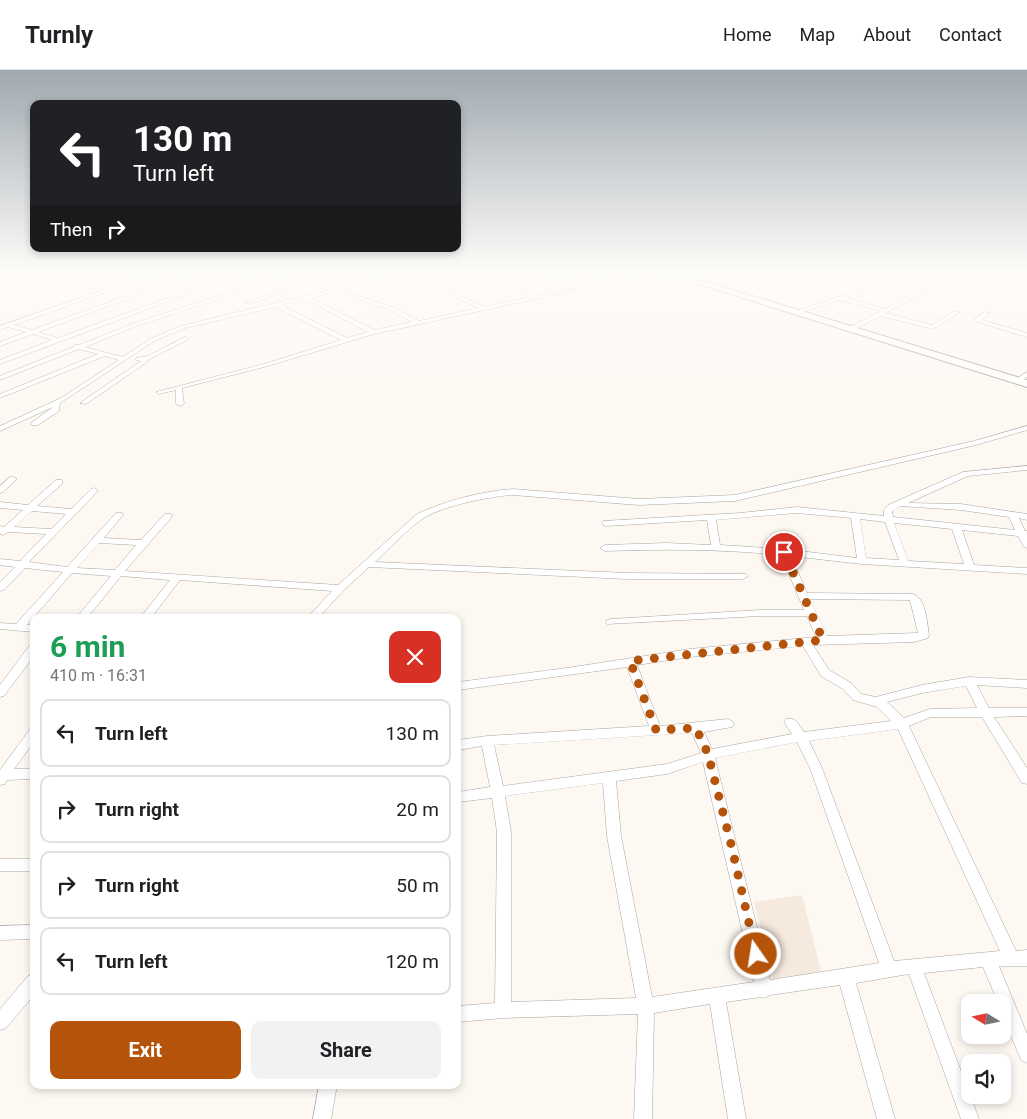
<!DOCTYPE html>
<html lang="en">
<head>
<meta charset="utf-8">
<style>
	:root { --surface:#fff; --page:#f2f2f2; --text:#202124; --muted:#757577; --line:#e0e0e0; --accent:#b45309 }
	body { margin:0; font-family:Roboto,sans-serif; background:var(--page); color:var(--text); height:100vh; display:flex; flex-direction:column; font-size:19px; white-space:nowrap }
	* { box-sizing:border-box; margin:0 }
	p { font-size:16px; color:var(--muted) }
	.icon { flex:none; width:28px; height:28px; fill:none; stroke:currentColor; stroke-width:2; stroke-linecap:round; stroke-linejoin:round }
	.map { position:relative; flex:1; overflow:hidden }
	.drawer { position:absolute; left:30px; top:544px; width:431px; height:475px; display:flex; flex-direction:column; background:var(--surface); border-radius:10px; box-shadow:0 2px 8px #0003 }
	.drawer>* { flex:none }
	.banner { position:absolute; left:30px; top:30px; width:431px; height:152px; border-radius:10px; box-shadow:0 2px 8px #0003; background:#202124; color:#fff; overflow:hidden }
	.needle { width:32px; rotate:280deg }
	.buttons { position:absolute; left:961px; top:924px; display:grid; gap:10px }
	.buttons a { display:grid; place-items:center; width:50px; height:50px; border-radius:10px; background:var(--surface); box-shadow:0 2px 8px #0003; font-size:25px }
	.pin { position:absolute; display:grid; place-items:center; width:42px; height:42px; color:#fff; margin:-21px; border:2px solid #fff; border-radius:50%; box-shadow:0 1px 5px #0007 }
	.me { position:absolute; width:55px; margin:-28px; rotate:347deg; stroke-linejoin:round; filter:drop-shadow(0 0 4px #0008) }
	.turn { display:flex; align-items:center; gap:18px; height:105px; padding:0 20px; font-size:22px }
	.turn .icon { width:65px; height:65px; stroke-width:2.5 }
	.turn b { display:block; font-size:35px; line-height:42px }
	.then { display:flex; align-items:center; height:48px; padding:0 20px; background:#0003; gap:10px; font-size:19px }
	.round { display:grid; place-items:center; flex:none; width:52px; height:52px; border-radius:10px; background:var(--page) }
	.head { display:flex; align-items:center; justify-content:space-between; height:85px; padding:0 20px }
	h1 { font-size:30px; font-weight:700; line-height:38px; color:#1e9e55 }
	.action { display:flex; gap:10px; margin-top:auto; padding:10px 20px }
	.action a { flex:1; height:58px; border-radius:10px; background:var(--accent); color:#fff; font-size:20px; font-weight:700; line-height:58px; text-align:center }
	.action a+a { background:var(--page); color:var(--text) }
	ul { padding:0; list-style:none }
	li { display:flex; align-items:center; gap:15px; height:68px; margin:0 10px 8px; padding:0 10px; border:2px solid var(--line); border-radius:10px }
	li div { flex:1 }
	li b { display:block; font-size:19px }
	li em { font-style:normal }
	header { display:flex; align-items:center; gap:30px; box-sizing:border-box; height:70px; padding:0 25px; background:var(--surface); border-bottom:1px solid var(--line) }
	header strong { font-size:24px }
	nav { display:flex; gap:28px; margin-inline-start:auto; font-size:18px }
	.map>svg:first-child { display:block }
	.built { fill:#f6eadf }
	.lines { fill:none; stroke-linecap:round; stroke-linejoin:round }
	.street-casing { stroke:#aaa5a0; stroke-width:1 }
	.primary-casing { stroke:#aaa5a0; stroke-width:2 }
	.street { fill:#fff; fill-rule:evenodd }
	.primary { fill:#fff; fill-rule:evenodd }
	.route { stroke:#b45309; stroke-width:9; stroke-dasharray:0 16.2 }
</style>
</head>
<body>
<header>
<strong>Turnly</strong>
<nav><a>Home</a><a>Map</a><a>About</a><a>Contact</a></nav>
</header>
<div class="map">
<svg width="1027" height="1049" viewBox="0 0 1027 1049">
	<rect width="100%" height="100%" fill="#fdf8f2"/>
	<path class="built" d="M802,825l20,80 -49,5 -19,-78z"/>
	<g class="lines">
		<g class="street-casing">
			<g id="street">
				<path d="M157,201h8l-151,54 18,5 164,-59h8l-166,61 20,6 154,-56 12,-2 28,-9h8l-33,12 -12,1 -215,80v-4l52,-20 -19,-6 -33,12v-4l26,-10 -18,-5 -8,3v-4z"/>
				<path d="M264,201h9l63,17 47,-17h8l-50,19 51,17 27,14 60,-13 -67,-30 2,-3 -9,-4h25l-16,4 71,32 44,-10 -52,-21 2,-3 57,23 44,-9 -38,-16h8l36,14 20,-4 -25,-10h8l23,9 40,-9h11l-289,63 -106,32 -86,22 2,16 -4,2 -4,-2v-14l-17,4 -3,-2 108,-28 77,-24 -66,-33 -90,21 -29,12 -96,63 -1,8 -21,14h-6l-1,-2 22,-16 -53,24v-5l61,-28 58,-38 -14,-4 -105,42v-4l98,-40 -19,-5 -79,31v-4l73,-29 1,-2h5l56,-22 144,-47zM284,208l18,4 -57,21 5,1 57,-20 22,6 -148,36 -29,12 -29,19 -38,-10 54,-22zM335,222l53,17 24,13 -38,8 -63,-32zM305,229l63,33 -21,6 -66,-33z"/>
				<path d="M983,201h8l-71,24 -35,18 47,12 23,-14 5,1 -27,17 -53,-13 -29,15h-4v-2l34,-18 -41,-11 -44,14 -5,-1 88,-30 2,1v2l-35,12 39,11 31,-16z"/>
				<path d="M985,242l5,1 -9,7 46,13v4l-52,-16v-2z"/>
				<path d="M185,267l3,2 -1,1 -39,20 -1,2 -61,42 -6,-1 61,-42 -5,-1v-2l12,-2z"/>
				<path d="M1027,302v5l-8,5h-4v-2z"/>
				<path d="M1027,356v4l-51,15 -241,56 -96,4 -126,-10c-22,1 -71,11 -89,23 -16,10 -34,30 -49,44l252,11 119,1 2,2 -5,3h-116l-258,-12 -25,23 -26,28h-11l25,-27 -152,-11 -29,38h-11l30,-38 -49,-4 -34,42h-11l35,-42 -39,-3 -45,52h7v7l-34,-3v-6l16,1 47,-52 -38,-4 -21,22 -4,1v-9l15,-15 -15,-2v-6l20,2 26,-27 -38,-2 -5,3 -3,-1v-8l4,1 19,-17 -23,-2v-6l28,3 28,-25h6v4l-25,22 34,3 20,-20 3,-1 4,3 -69,71 38,5 49,-54h6l1,2 -19,23 37,2 24,-26h6l1,2 -1,2 -46,53 213,14 79,-71c27,-13 66,-23 96,-25l126,10 96,-4 239,-54zM32,441l34,3 -15,15 -37,-2zM99,473l37,2 -21,25 -38,-2z"/>
				<path d="M1027,396v4l-59,6 -60,27 53,1 66,10v6l-8,-2 6,13h2v17l-3,-1 -6,-11 -56,-6 12,35 53,3v6l-165,-10 -71,-8 16,37 106,1c13,4 14,29 16,41l-1,3 -14,4 -101,3 16,25 22,13 10,11 15,3 46,-12 47,-8 58,3v8l-50,-3 12,23h38v8l-33,1 33,51v16l-5,-1 -40,-66h-51l-22,9 107,225 11,-1v16h-28l28,68v29l-6,-3 -19,-46v-12h-4l-15,-35 -59,6 55,146h-18l-52,-145 -53,9 39,136h-18l-37,-134 -70,10 -6,3 -3,-1 -35,5 20,117h-18l-18,-115 -56,9 -2,106h-18l4,-105 -135,4 -45,4v-16l37,-3 2,-171 -5,-34 -34,4v-10l32,-5 -8,-41 -24,4v-10l29,-4 162,-10 -22,-59 -169,23v-8l109,-14 123,-19 126,-12 -9,-21h-47l-153,8 -1,-2 1,-2 4,-1 149,-9h44l-23,-55c-59,-6 -117,-6 -176,-4l-5,-3 5,-3 61,-2 45,2 -4,-25 -101,6 -3,-1 -1,-2 1,-2 137,-8 57,-6 87,9v-6l4,-5 75,-33zM900,436l61,4 48,7 6,13 -122,-13 -1,-6zM797,443l54,5 6,40 -73,-9 -64,-4 -4,-25zM860,449l25,3 14,38 -33,-2zM894,453l58,6 12,35 -56,-3zM810,529l100,1 8,33 -91,3zM803,576l18,30 22,13 10,11 24,7 14,14 -87,11c-5,-7 -9,-16 -18,-13l-2,3 8,12 -80,15 -8,-17 28,-5 2,-3 -2,-3 -4,-2 -68,7 -23,-61 53,-8zM966,616l11,22 -47,1 -26,9 -17,-16 35,-9zM898,659l102,222 -106,10 -72,-193 -13,-27zM692,663l9,20 -34,11 -164,22 -9,-41zM797,672l13,26 69,195 -109,17 -55,-222zM703,692l51,220 -102,15 -31,-161 -5,-55 51,-7zM603,713l4,53 29,162 -125,4v-170l-6,-36z"/>
				<path d="M10,407h3l4,2 -14,13 -3,1v-7z"/>
				<path d="M34,574v12l-30,40 -4,1v-12l30,-40z"/>
				<path d="M34,657v15l-20,27h20v10l-27,1 -2,4 -5,1v-15l30,-41z"/>
				<rect x="0" y="789" width="34" height="12"/>
				<path d="M34,855v14l-34,1v-14z"/>
				<path d="M34,904v21l-28,33 -6,2v-21l28,-33z"/>
				<path d="M319,1015h18l-6,34h-18z"/>
			</g>
		</g>
		<g class="primary-casing">
			<path id="primary" d="M657,201h14l356,109v7z"/>
		</g>
		<use href="#street" class="street"/>
		<use href="#primary" class="primary"/>
	</g>
	<linearGradient id="sky" x2="0" y2="1"><stop stop-color="#9fa9b0"/><stop offset="0.58" stop-color="#fefcf9"/><stop offset="1" stop-color="#fefcf9" stop-opacity="0"/></linearGradient>
	<rect width="1027" height="348" fill="url(#sky)"/>
	<g class="lines">
		<path class="route" d="M756,884l-24,-106 -24,-94 -12,-26 -40,2 -26,-69 193,-21 -39,-88"/>
	</g>
</svg>
<div class="buttons">
<a><svg class="needle" viewBox="-14 -14 28 28"><path d="M0-13l5 13h-10z" fill="#e53935"/><path d="M0 13l5-13h-10z" fill="#757577"/></svg></a>
<a><svg class="icon" aria-label="sound" viewBox="0 0 24 24"><path d="M4 9h4l5-4v14l-5-4H4zM17 9q2 3 0 6"/></svg></a>
</div>
<div class="pin" style="left:784px;top:482px;background:#d93025"><svg class="icon" aria-label="arrive" viewBox="0 0 24 24"><path d="M6 21V4h12l-3 4 3 4H6"/></svg></div>
<svg class="me" style="left:756px;top:884px" viewBox="-20 -20 40 40"><circle r="17" fill="#b45309" stroke="#fff" stroke-width="3"/><path d="M0-11L8 9 0 5-8 9z" fill="#fff"/></svg>
<div class="banner">
<div class="turn"><svg class="icon" aria-label="left" viewBox="0 0 24 24"><path d="M17 20v-9H6M10 6l-5 5 5 5"/></svg><div><b>130 m</b>Turn left</div></div>
<div class="then">Then<svg class="icon" aria-label="right" viewBox="0 0 24 24"><path d="M7 20v-9h11M14 6l5 5-5 5"/></svg></div>
</div>
<section class="drawer">
<div class="head"><div><h1>6 min</h1><p>410 m · 16:31</p></div><a class="round" style="background:#d93025;color:#fff"><svg class="icon" aria-label="close" viewBox="0 0 24 24"><path d="M6 6l12 12M18 6L6 18"/></svg></a></div>
<ul>
<li><svg class="icon" aria-label="left" viewBox="0 0 24 24"><path d="M17 20v-9H6M10 6l-5 5 5 5"/></svg><div><b>Turn left</b></div><em>130 m</em></li>
<li><svg class="icon" aria-label="right" viewBox="0 0 24 24"><path d="M7 20v-9h11M14 6l5 5-5 5"/></svg><div><b>Turn right</b></div><em>20 m</em></li>
<li><svg class="icon" aria-label="right" viewBox="0 0 24 24"><path d="M7 20v-9h11M14 6l5 5-5 5"/></svg><div><b>Turn right</b></div><em>50 m</em></li>
<li><svg class="icon" aria-label="left" viewBox="0 0 24 24"><path d="M17 20v-9H6M10 6l-5 5 5 5"/></svg><div><b>Turn left</b></div><em>120 m</em></li>
</ul>
<div class="action"><a>Exit</a><a>Share</a></div>
</section>
</div>
</body>
</html>
